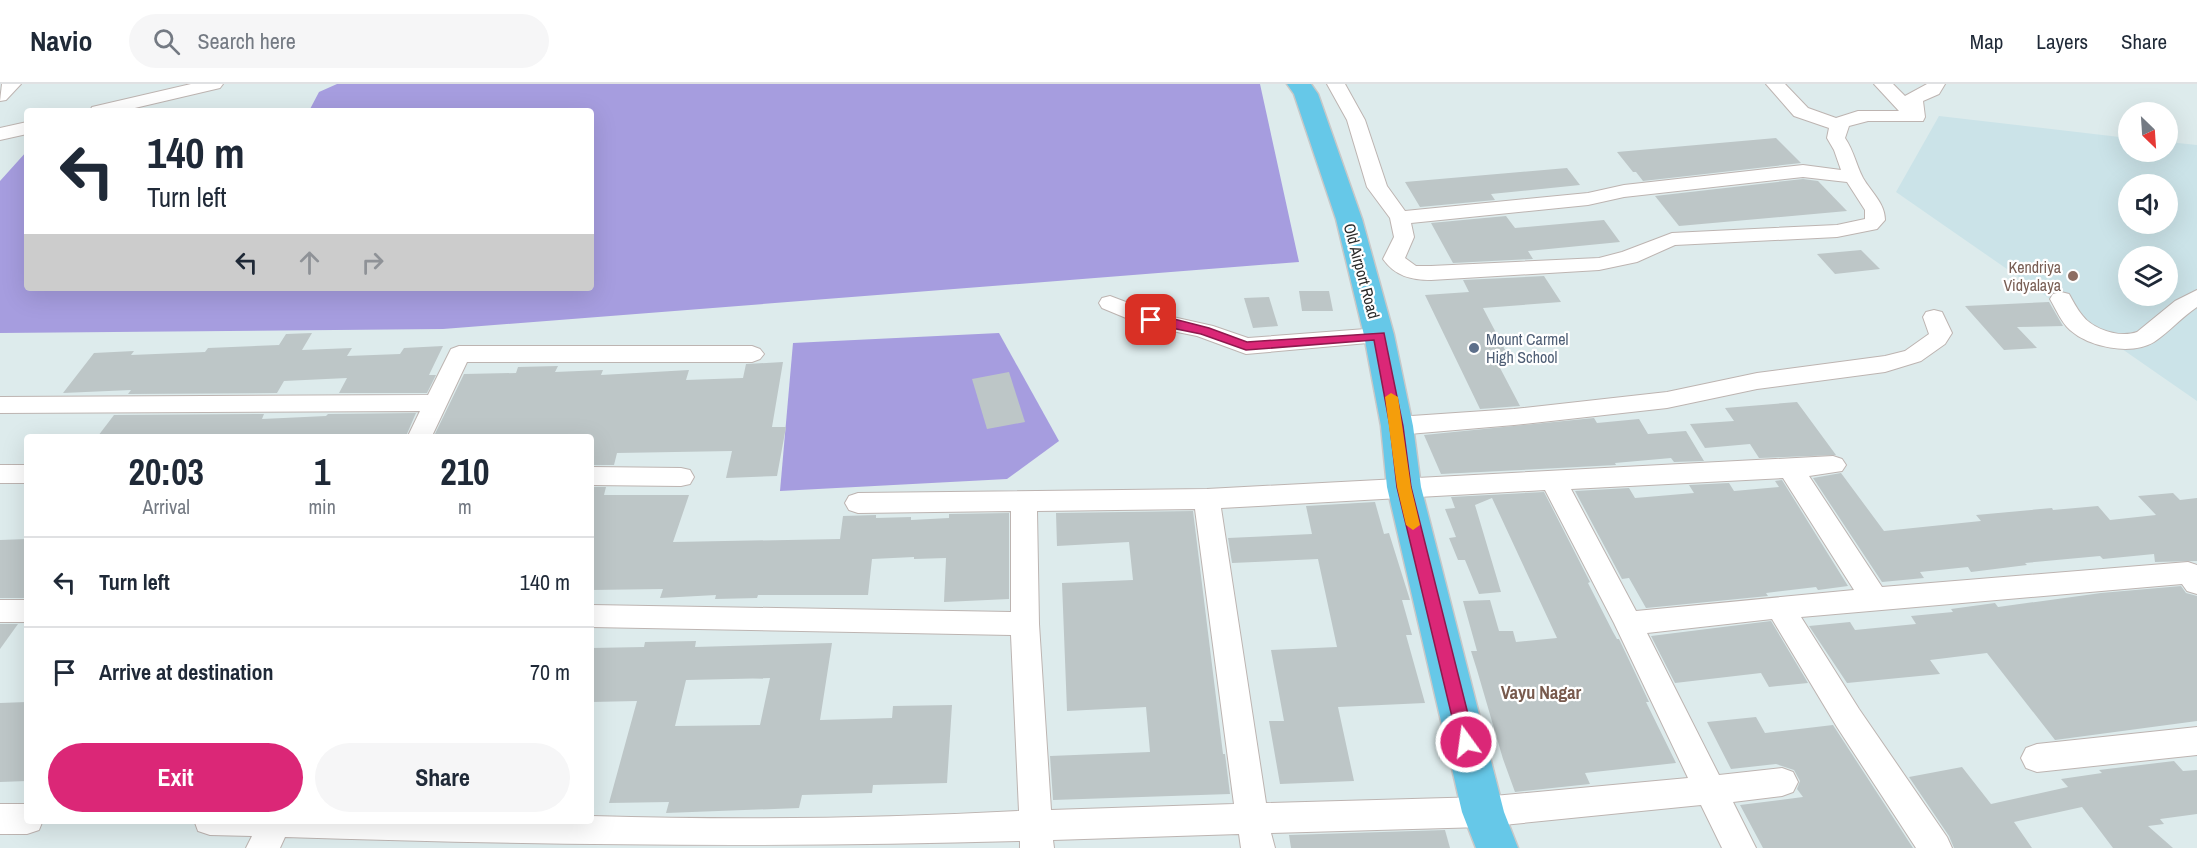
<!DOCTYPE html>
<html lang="en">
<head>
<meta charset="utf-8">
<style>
	:root { --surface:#fff; --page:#f6f6f7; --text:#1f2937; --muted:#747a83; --line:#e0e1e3; --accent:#db2777 }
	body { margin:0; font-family:"Archivo Narrow",sans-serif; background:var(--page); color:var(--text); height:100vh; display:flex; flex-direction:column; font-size:22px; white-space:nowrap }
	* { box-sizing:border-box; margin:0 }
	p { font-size:20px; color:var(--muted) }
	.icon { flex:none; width:33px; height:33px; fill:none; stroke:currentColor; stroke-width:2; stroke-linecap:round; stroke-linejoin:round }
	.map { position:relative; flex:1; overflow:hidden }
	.drawer { position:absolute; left:24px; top:350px; width:570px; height:390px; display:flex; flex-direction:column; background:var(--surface); border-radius:6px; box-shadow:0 6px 24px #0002 }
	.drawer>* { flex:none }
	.guide { position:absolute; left:24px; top:24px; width:570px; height:183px; border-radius:6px; box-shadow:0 6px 24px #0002; background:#fff; color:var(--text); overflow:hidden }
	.needle { width:39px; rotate:155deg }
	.controls { position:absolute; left:2118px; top:18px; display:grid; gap:12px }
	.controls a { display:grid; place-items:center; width:60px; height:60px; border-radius:50%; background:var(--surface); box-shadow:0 6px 24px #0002; font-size:30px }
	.pin { position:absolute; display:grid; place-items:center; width:51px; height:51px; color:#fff; margin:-26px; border-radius:12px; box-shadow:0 3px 9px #0006 }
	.me { position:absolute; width:66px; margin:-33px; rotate:346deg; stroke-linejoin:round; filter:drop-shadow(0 0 4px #0008) }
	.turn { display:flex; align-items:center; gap:21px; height:126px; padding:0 24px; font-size:27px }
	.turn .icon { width:78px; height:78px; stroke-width:2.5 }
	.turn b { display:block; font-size:42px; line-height:51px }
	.lanes { display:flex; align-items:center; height:57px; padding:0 24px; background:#0003; justify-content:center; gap:30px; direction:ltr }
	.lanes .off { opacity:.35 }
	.eta { display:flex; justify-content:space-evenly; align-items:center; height:102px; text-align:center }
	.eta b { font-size:36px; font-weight:700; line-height:42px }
	.primary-button { display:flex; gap:12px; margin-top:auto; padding:12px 24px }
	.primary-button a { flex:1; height:69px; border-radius:36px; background:var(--accent); color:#fff; font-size:24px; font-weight:700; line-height:69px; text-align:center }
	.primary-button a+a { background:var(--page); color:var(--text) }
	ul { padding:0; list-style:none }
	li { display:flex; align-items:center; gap:18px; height:90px; padding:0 24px; border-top:2px solid var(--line) }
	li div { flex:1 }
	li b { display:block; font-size:22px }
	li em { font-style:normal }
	header { display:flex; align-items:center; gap:36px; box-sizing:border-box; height:84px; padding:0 30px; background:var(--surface); border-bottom:2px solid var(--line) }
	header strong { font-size:28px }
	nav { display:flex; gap:33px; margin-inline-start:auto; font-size:21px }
	.search { width:420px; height:54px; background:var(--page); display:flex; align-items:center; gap:15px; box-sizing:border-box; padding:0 21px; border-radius:33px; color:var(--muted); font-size:22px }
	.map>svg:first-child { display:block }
	.education { fill:#cbe3e8; fill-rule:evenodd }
	.green { fill:#a69ddf }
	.building { fill:#bdc6c7; fill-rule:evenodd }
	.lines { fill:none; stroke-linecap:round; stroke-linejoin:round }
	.minor-casing { stroke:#bdb4b1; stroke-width:2 }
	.major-casing { stroke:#c8c8c8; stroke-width:3 }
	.minor { fill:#fff; fill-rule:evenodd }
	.major { fill:#66c8e8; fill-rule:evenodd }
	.route { fill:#db2777; stroke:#8e194d; stroke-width:1.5 }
	.slow { fill:#f59e0b }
	.education-dot { fill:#8d6e63; stroke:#fff; stroke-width:2 }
	.service-dot { fill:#5c6f8a; stroke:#fff; stroke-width:2 }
	.labels { text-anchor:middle; stroke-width:4.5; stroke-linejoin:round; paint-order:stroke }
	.education-label { font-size:16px; fill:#785e54; stroke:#fff; text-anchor:end }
	.street-label { font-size:16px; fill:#2a2a2a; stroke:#fff }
	.service-label { font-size:16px; fill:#4e5e75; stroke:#fff; text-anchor:start }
	.neighbourhood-label { font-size:18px; font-weight:bold; fill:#785a4d; stroke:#fff }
</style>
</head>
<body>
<header>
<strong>Navio</strong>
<div class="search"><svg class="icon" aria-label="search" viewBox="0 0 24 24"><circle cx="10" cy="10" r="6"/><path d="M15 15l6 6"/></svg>Search here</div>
<nav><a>Map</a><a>Layers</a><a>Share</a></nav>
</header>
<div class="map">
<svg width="2197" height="764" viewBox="0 0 2197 764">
	<rect width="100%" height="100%" fill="#ddebec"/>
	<path class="education" d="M1939,32l189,22v14h40v-10l29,3v256l-301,-209zM2128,100h40v40h-40zM2128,172h40v40h-40z"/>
	<g class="green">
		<path d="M337,0h923l39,178 -856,67 -443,4v-152l27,-30v137h564v-177h-282l10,-19z"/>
		<path d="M999,249l60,108 -52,38 -227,12 13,-148z"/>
	</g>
	<g class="building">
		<path d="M1776,54l25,25 -158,18 -7,-9h-3l-16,-20z"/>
		<path d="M1567,84l13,17 -89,9 4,6 -75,7 -15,-25z"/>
		<path d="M1803,95l15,2 29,30 -168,15 -24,-30z"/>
		<path d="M1506,132l9,12 89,-8 16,22 -92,9 5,8 -80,4 -22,-40z"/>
		<path d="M1861,166l19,19 -45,5 -18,-20z"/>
		<path d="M1544,192l17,26 -78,6 30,57 -14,1 21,40 -40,3 -55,-114 44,-3 -6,-12z"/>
		<path d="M1299,207h30l4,20h-31z"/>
		<path d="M1269,213l9,29 -25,2 -9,-30z"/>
		<path d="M2049,218l14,24 -46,1 20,21 -33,2 -39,-44z"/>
		<path d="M312,249l-10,17 50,-2 -5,8 53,-2 4,-6 39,-2 -14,29h7l-9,18h-88l8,-15 -63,3 -7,12 -149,1 3,-4 -68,3 31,-40 40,-2 -3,4 74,-3 3,-4 71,-3 7,-11z"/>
		<path d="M783,278l-11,65h14l-9,49 -51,2 6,-27 -115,2 -3,12h-23v-29h-157l30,-62 52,-1 2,-6 40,-1 -3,6 48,-2 -2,5 88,-5 -3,10 57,-2 3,-14z"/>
		<path d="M1009,288l16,50 -38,7 -15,-50z"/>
		<path d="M1797,318l39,53 -77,3 -9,-14 -45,4 -15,-24 44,-3 -9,-13z"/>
		<path d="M416,329l-10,23h-308l16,-21 150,-1 -2,5 64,-3 2,-2z"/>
		<path d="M1594,334l3,5 42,-4 9,15 38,-3 18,30 -30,1 -3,-4 -56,5 1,2 -175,9 -17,-39z"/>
		<path d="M1841,389l43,58 97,-10 -5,-6 76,-7 1,2 45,-4 12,14 46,-5 -18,-19 35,-3 7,7 17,-2v63l-42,1 -1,-8 -51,5 -3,-3 -75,7 2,2 -56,7 -3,-5 -48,5 4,6 -42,4 -69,-104z"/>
		<path d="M1782,396l66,106 -30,4 -2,-3 -50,6 2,3 -122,12 -17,-30 -7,1 -47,-88 54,-3 6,10 59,-5 -5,-8 40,-2 5,8 45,-4 -4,-6z"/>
		<path d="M591,403h15l-2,8h85l-16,47 167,-3 3,-23 33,-1v3l35,-1v3l38,-2v-4l60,-1v86l-65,3 2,-44 -32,1v-2l-42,2 -4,36h-110l-1,3 -42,1 1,-4 -56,3 3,-9 -72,1z"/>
		<path d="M1544,408l46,90 -2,1 25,49 4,7h2l30,63h-3l30,61 -91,10 5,11 -75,8 -12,-33 -26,-89 -6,-19h6l-14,-50 27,-1 9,31h14l3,11 41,-4 -65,-140 -17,7 26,87 -22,2 -14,-34h-7l-9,-22 7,-1 -11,-28 10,-1 -4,-11z"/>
		<path d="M1375,418l9,32 5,-1 21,67h-8l10,35h-6l19,68 -87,4 16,74 -74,3 -11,-63h15l-13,-71 66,-3 -19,-88 -86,4 -4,-25 84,-4 -6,-28z"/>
		<path d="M1193,427l30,243h2l5,40 -177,6 -3,-44 100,-4 -4,-45 -79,4 -5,-128 71,-3 -4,-38 -72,4 -1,-33z"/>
		<path d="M27,455v59h-27v-58z"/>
		<path d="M2181,502l5,7 11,3v125l-142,19 -68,-87 -57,7 10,14 -93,9 -38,-57 41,-4 5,8 61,-6 -5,-8 42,-4 -2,-3 44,-6 3,4 103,-14z"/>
		<path d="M1771,537l37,62 -39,4 -8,-14 -86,10 -24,-47z"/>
		<path d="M0,540h18l-18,25z"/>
		<path d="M696,557l-1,6 137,-4 -12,77 72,-2 1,-12 59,-1 -5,78 -74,2 -1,8 -70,2 -3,13 -133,5 3,-11 -60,1 28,-102 -46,1v-54l53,-1 1,-5zM770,594l-10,47 -85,1 11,-46z"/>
		<path d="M27,618v79l-27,1v-79z"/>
		<path d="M1756,633l9,16 68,-8 80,123h-150l-23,-43 63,-8 -6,-8 3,-8 -6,-11 -18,-6 -45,5 -24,-47z"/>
		<path d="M2174,677l9,10 14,-1v44l-37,5 4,5 -16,2 25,22h-60l-31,-41 -68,15 18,26h-78l-5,-12 -40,-59 53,-10 29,37 77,-17 -7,-8 41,-6 -3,-3z"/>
		<path d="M1445,746l5,18h-159l-2,-13z"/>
	</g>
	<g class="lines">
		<g class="minor-casing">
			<g id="minor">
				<path d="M2,0h19l-15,16 -6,1z"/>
				<path d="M191,0h32l-3,4 -98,23h-32l2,-4z"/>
				<path d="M1327,0h18l20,36 22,66 18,25 183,-18 36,-8 179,-20 38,5 -7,-20 -7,-12 2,-10 -35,-12 -28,-32h19l23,24 28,10 22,-7h41l-25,-27h19l12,12 22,-12h18l-6,10 -16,7 2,16 -2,4h-55l-19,5 -4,12c9,13 11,27 18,40 8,14 22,25 22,42l-8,9 -40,8 -162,8 -38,17 -38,8 -168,10c-20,0 -36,-4 -48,-21l11,-22 -4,-19 -23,-31 -20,-67zM1803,93l44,5 18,28v9l-28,6 -165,8 -50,19 -23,6 -168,8h-15l-11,-8 9,-21 -3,-14 177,-18 36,-8z"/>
				<path d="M27,38v12l-27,6v-12z"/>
				<path d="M2197,206v17c-15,10 -28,25 -43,35 -23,14 -65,5 -84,-12 -9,-8 -14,-21 -20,-31l3,-5 8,-2 8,2c4,7 8,15 13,21 11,15 38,23 55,17l38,-31z"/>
				<path d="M1110,212l45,17 58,13 35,12 131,-10 8,2 3,5 -3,5 -8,2 -133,12 -49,-18 -54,-11 -41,-17 -3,-5 3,-5z"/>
				<path d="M1934,226l8,2 10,21 -7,11 -24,17 -36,11 -128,17 -90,19 -153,17 -117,10 -9,-3 -3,-6 3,-6 9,-3 117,-8 153,-17 90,-19 128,-17 20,-5 24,-17 -6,-17 3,-5z"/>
				<path d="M459,262h293l8,3 4,5 -4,5 -8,3h-285l-35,74h-24l12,-25 -420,2v-16l428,-2 23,-46z"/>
				<path d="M1833,372l9,3 4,6 -4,6 -33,5 73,111 306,-25 9,3v29l-10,-3 -5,-7 -381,33 58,92 88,128 5,11h-36l-79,-121 -65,-108 -125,14 72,142 63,-7 11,4 5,10 -5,10 -11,4 -49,6 23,46h-34l-21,-43 -218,22 -212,6 4,15h-34l-2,-14 -186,6 1,8h-34v-7c-245,7 -490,4 -735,-4l-5,11h-34l6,-12 -42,-1 -12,-4 -4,-11h397v-4c143,4 285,3 428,-5l-8,-176 -420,-8v-22l420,7v-101l-153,2 -9,-3 -4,-7 4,-7 9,-3 349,-4zM1783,394l71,112 -218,21 -65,-122zM1545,406l69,133 74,155 -205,19 -217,6 -45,-295zM1195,425l39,295 -183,6 -12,-186 -2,-113z"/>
				<rect x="0" y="381" width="27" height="18"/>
				<path d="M591,383l90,1 9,2 4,7 -4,7 -9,2 -90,-1z"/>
				<rect x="0" y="516" width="27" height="22"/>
				<path d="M2197,643v28l-160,17 -11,-4 -5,-10 5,-10 11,-4z"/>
				<path d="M0,720h27v16h16l-4,10 -12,4h-27z"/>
			</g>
		</g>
		<g class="major-casing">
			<path id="major" d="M1287,0h24l7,10 44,125 32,116 19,91 8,61 83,325 14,36h-42l-14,-36 -75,-325 -6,-61 -17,-91 -28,-116 -42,-125z"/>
		</g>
		<use href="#minor" class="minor"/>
		<use href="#major" class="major"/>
	</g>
	<path class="route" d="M1151,232l19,2 39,10 38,14 137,-9 19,93 8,61 64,255 -3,6 -6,2 -5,-2 -3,-6 -61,-255 -7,-61 -16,-86 -128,10 -45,-16 -54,-11 -2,-3z"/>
	<path class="slow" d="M1391,309l7,4 13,90 9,38 -7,5 -7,-5 -9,-38 -12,-90z"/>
	<circle class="education-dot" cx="2073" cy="192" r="6"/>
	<circle class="service-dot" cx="1474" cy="264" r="6"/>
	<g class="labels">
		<g class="education-label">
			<text x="2061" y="189">Kendriya<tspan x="2061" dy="18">Vidyalaya</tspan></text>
		</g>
		<g class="street-label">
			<text transform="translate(1362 187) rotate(75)" y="6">Old Airport Road</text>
		</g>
		<g class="service-label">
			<text x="1486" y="261">Mount Carmel<tspan x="1486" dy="18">High School</tspan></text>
		</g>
		<g class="neighbourhood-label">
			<text x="1541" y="615">Vayu Nagar</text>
		</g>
	</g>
</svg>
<div class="controls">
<a><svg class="needle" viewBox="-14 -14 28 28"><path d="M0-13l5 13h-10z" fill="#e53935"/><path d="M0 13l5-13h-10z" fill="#747a83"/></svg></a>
<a><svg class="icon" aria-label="sound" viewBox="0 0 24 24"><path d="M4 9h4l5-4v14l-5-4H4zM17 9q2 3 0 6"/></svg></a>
<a><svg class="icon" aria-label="layers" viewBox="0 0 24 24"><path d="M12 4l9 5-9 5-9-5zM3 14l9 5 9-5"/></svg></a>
</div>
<div class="pin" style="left:1151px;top:236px;background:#d93025"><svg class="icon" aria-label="arrive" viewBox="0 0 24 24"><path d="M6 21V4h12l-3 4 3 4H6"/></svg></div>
<svg class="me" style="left:1466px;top:658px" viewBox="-20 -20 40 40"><circle r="17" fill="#db2777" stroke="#fff" stroke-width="3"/><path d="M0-11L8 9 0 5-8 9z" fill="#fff"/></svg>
<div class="guide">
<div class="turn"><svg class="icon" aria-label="left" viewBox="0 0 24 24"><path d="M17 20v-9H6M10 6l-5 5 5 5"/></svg><div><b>140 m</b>Turn left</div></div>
<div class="lanes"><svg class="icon" aria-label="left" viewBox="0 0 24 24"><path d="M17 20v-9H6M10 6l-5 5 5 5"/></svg><svg class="icon off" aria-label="ahead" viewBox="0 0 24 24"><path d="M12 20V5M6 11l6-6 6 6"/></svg><svg class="icon off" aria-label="right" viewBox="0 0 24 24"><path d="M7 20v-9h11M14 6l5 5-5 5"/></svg></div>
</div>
<section class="drawer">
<div class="eta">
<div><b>20:03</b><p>Arrival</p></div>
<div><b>1</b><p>min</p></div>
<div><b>210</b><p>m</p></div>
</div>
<ul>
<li><svg class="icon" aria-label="left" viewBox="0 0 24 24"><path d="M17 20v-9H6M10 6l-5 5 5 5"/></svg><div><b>Turn left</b></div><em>140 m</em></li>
<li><svg class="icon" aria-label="arrive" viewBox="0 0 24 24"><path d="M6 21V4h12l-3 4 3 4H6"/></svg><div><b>Arrive at destination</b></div><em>70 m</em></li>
</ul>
<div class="primary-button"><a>Exit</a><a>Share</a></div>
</section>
</div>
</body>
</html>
